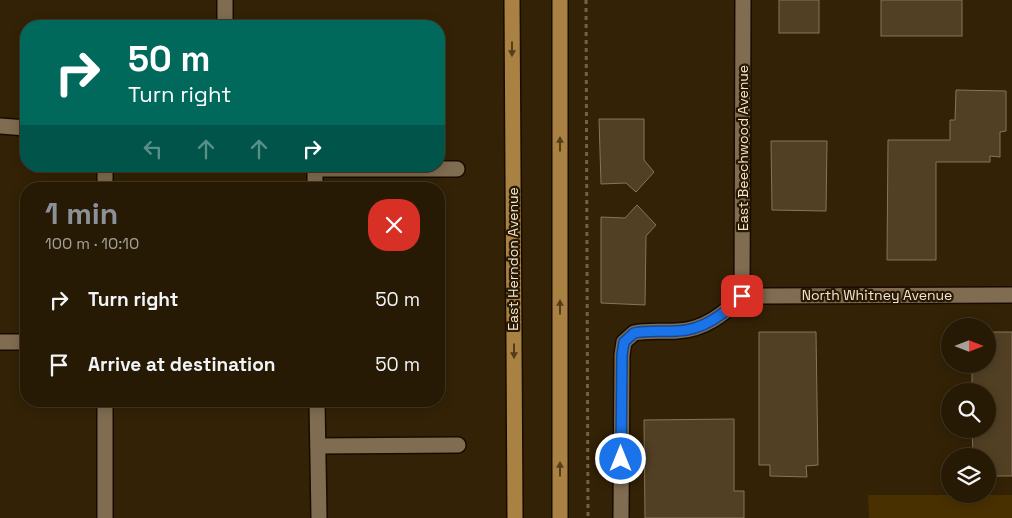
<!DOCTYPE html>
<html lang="en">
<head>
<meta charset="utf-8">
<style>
	:root { --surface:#261a04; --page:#2e230e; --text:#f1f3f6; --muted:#a4a19a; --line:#423826; --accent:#8c9099 }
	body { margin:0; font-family:"Space Grotesk",sans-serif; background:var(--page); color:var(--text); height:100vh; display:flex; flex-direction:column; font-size:19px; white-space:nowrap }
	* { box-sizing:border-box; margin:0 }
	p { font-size:16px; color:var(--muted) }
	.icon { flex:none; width:28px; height:28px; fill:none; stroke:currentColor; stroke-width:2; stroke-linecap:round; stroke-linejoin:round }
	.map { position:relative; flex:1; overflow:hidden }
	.panel { position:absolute; left:20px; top:182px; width:425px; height:225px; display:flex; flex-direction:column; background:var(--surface); border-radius:20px; box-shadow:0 2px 12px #0003,0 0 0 1px var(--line) }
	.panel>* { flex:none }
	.hud { position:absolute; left:20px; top:20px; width:425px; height:152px; border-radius:20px; box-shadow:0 2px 12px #0003,0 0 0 1px var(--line); background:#00695c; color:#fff; overflow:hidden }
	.needle { width:32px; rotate:90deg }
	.controls { position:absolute; left:941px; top:318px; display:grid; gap:10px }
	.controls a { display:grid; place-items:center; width:55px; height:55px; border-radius:50%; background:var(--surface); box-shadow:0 2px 12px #0003,0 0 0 1px var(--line); font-size:25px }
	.pin { position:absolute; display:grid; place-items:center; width:42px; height:42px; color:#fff; margin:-21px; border-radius:10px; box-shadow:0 2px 8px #0006 }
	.me { position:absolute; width:55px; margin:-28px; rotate:0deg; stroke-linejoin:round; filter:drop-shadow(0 0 4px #0008) }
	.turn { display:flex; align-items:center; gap:18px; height:105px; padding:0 25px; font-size:22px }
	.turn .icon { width:65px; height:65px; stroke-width:2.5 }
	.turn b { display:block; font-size:35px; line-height:42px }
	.lanes { display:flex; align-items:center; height:48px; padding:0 25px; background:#0003; justify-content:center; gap:25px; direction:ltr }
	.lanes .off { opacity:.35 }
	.round { display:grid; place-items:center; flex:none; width:52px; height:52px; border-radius:20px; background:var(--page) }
	.summary { display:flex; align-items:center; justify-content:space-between; height:85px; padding:0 25px }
	h1 { font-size:30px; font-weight:700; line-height:38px; color:var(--accent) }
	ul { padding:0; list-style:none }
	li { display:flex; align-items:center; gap:15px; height:65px; padding:0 25px }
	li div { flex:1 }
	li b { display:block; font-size:19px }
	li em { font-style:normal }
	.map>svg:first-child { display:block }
	.green { fill:#493001 }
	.building { fill:#524024; stroke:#887457 }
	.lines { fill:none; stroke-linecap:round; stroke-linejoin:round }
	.minor-casing { stroke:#180c00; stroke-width:18 }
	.major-casing { stroke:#180c00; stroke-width:18 }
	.path { stroke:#71624a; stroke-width:3; stroke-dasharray:4 4; stroke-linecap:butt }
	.minor { stroke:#806c50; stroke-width:15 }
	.major { stroke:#a88143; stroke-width:15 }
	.oneway { fill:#553d17 }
	.route-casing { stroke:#114b97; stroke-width:12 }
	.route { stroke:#1a73e8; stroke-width:9 }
	.labels { text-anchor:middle; stroke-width:4.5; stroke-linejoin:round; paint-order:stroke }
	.street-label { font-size:14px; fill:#f1e6d6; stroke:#291900 }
</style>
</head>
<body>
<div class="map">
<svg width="1012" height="518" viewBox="0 0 1012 518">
	<rect width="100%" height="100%" fill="#332206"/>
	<path class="green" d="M868,495h144v23h-143z"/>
	<g class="building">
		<rect x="779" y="0" width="40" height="33"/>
		<rect x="881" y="0" width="81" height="36"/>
		<path d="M956,90l50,1v40l-6,1v25l-10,-1v6h-54v98h-49l1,-120h62v-20h5z"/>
		<path d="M599,119h45v41l10,12 -18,20 -10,-9 -25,1z"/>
		<path d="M771,141h56l-1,70 -54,-1z"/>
		<path d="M637,205l19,20 -10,11 -1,69 -44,-2v-86l24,1z"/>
		<path d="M759,332h57l2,133 -12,1 1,11 -37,-1v-11h-11z"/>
		<path d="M988,332h24v144h-24v-20h-15l-1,-27h16v-38h-16v-27h16z"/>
		<path d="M734,419v72h10v27h-99l-1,-98z"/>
	</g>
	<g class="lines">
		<g class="minor-casing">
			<g id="minor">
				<path d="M225,0v26"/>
				<path d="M0,126l26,2"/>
				<path d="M315,166v23"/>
				<path d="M315,169h142"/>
				<path d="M105,189v-23"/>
				<path d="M742,296l1,-296"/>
				<path d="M742,296l270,-1"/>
				<path d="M0,342h26"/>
				<path d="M105,401v117"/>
				<path d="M317,401l2,117"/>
				<path d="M318,446l140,-1"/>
				<path d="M621,518l1,-163 2,-13 10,-9c14,-3 29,-1 43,-2 27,-1 47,-17 65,-35"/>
			</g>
		</g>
		<g class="major-casing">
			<g id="major">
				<path d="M512,0l3,518"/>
				<path d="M560,0v518"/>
			</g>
		</g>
		<path class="path" d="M586,0l2,518"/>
		<use href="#minor" class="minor"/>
		<use href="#major" class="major"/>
	</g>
	<defs><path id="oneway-solid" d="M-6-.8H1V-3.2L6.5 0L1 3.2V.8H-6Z" transform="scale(1.25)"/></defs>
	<g class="oneway">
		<use href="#oneway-solid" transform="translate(512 49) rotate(90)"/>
		<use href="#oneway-solid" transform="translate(560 144) rotate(-90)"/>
		<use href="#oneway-solid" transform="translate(560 307) rotate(-90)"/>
		<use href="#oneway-solid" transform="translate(514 351) rotate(90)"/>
		<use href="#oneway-solid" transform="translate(560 469) rotate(-90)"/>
	</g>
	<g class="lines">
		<g class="route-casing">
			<path id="route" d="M621,459l1,-104 2,-13 10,-9c14,-3 29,-1 43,-2 27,-1 47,-17 65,-35"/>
		</g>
		<use href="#route" class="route"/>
	</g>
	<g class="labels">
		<g class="street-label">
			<text transform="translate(743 148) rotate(-90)" y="5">East Beechwood Avenue</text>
			<text transform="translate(513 259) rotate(-90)" y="5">East Herndon Avenue</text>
			<text x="877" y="300">North Whitney Avenue</text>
		</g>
	</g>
</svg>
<div class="controls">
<a><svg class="needle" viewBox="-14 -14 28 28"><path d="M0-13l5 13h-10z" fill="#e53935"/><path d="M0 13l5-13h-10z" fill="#a4a19a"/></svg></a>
<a><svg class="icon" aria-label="search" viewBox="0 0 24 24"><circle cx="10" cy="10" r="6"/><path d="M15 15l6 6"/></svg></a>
<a><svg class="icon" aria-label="layers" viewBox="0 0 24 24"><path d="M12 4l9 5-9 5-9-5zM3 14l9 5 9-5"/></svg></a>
</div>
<div class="pin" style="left:742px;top:296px;background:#d93025"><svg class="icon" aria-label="arrive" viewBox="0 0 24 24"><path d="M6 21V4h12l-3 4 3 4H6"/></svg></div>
<svg class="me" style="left:621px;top:459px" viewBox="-20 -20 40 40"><circle r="17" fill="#1a73e8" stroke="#fff" stroke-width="3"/><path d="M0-11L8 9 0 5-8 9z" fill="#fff"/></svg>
<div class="hud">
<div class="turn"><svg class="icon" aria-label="right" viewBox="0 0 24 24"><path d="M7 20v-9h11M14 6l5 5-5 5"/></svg><div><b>50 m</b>Turn right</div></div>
<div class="lanes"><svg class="icon off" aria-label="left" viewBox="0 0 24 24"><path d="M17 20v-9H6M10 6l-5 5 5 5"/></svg><svg class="icon off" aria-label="ahead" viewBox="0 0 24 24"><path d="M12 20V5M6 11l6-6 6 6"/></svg><svg class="icon off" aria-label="ahead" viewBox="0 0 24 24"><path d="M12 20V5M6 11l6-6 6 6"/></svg><svg class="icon" aria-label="right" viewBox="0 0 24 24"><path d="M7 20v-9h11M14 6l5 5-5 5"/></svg></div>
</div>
<section class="panel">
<div class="summary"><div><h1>1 min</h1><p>100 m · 10:10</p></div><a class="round" style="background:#d93025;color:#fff"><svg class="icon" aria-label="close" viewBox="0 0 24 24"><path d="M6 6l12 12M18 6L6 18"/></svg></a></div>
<ul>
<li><svg class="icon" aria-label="right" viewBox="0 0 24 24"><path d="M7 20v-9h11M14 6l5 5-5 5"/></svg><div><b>Turn right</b></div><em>50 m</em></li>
<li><svg class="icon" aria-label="arrive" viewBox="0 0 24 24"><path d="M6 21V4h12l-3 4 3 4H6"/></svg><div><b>Arrive at destination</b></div><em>50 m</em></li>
</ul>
</section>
</div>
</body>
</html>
